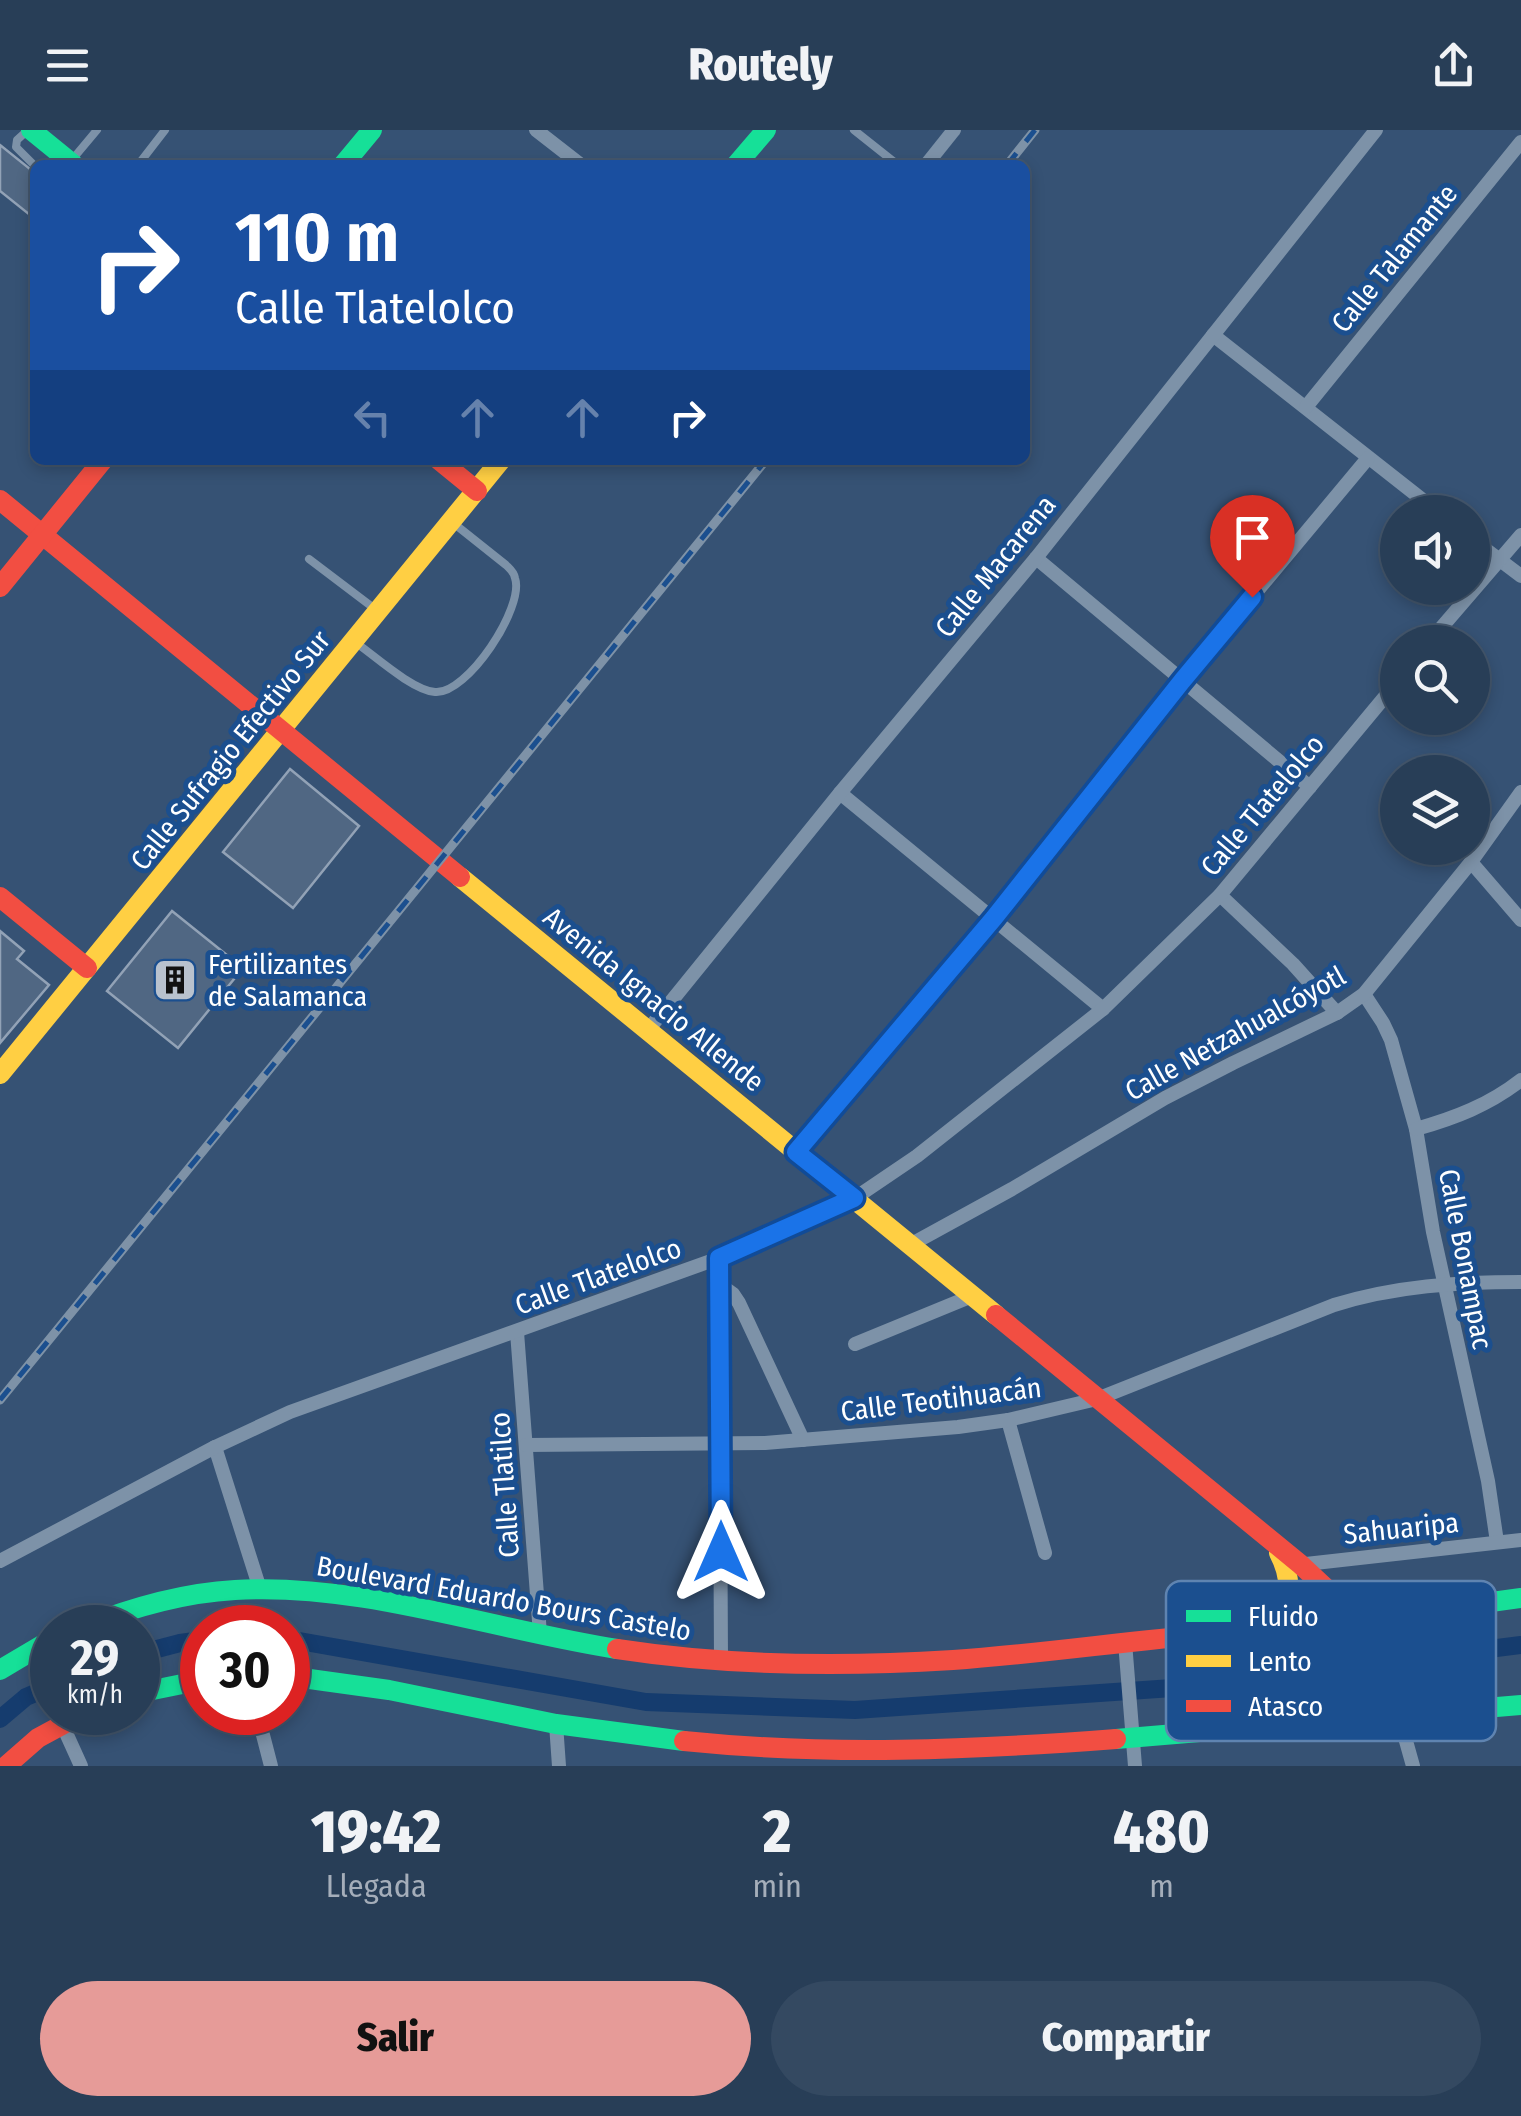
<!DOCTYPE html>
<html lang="es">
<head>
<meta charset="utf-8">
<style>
	:root { --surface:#283e57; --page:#344961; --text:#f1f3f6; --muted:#a5aeba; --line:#44576d; --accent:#e69b98 }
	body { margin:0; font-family:"Fira Sans Condensed",sans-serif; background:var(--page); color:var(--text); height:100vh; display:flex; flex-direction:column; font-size:38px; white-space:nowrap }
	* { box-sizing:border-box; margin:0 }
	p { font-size:32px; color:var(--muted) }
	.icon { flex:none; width:55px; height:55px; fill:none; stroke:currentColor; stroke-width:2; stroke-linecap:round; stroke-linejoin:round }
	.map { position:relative; height:1636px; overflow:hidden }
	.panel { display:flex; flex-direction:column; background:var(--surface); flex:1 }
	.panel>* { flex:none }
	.banner { position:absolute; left:30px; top:30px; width:1000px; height:305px; border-radius:15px; box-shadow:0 5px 15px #0003,0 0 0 2px var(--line); background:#1a4fa0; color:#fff; overflow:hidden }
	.buttons { position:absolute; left:1380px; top:365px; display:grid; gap:20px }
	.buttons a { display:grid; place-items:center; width:110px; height:110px; border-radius:50%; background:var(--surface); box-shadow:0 5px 15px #0003,0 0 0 2px var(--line); font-size:50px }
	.speed { position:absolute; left:30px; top:1475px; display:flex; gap:20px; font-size:50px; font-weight:700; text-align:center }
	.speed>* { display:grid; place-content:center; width:130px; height:130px; border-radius:50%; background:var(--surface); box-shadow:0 5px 15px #0003,0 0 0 2px var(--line); line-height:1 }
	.speed small { font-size:25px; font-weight:400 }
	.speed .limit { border:15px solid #d22; background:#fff; color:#111 }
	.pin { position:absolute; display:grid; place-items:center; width:85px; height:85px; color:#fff; margin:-102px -42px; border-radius:50% 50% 50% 0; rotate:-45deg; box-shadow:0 0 10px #0007 }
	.pin .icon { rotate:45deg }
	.me { position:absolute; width:110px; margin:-55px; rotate:0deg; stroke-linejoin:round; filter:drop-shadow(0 0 8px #0008) }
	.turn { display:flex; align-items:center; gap:35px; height:210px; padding:0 40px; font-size:45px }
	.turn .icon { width:130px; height:130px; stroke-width:2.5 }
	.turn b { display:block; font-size:70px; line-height:85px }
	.lanes { display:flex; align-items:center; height:95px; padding:0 40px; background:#0003; justify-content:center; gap:50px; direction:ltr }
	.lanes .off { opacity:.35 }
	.eta { display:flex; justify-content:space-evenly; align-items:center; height:170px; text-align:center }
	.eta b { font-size:60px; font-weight:800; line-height:70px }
	.cta { display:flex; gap:20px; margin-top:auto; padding:20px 40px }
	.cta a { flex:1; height:115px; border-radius:60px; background:var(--accent); color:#111; font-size:40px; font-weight:800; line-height:115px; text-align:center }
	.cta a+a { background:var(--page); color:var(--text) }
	header { display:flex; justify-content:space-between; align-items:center; height:130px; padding:0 40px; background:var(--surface); font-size:45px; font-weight:800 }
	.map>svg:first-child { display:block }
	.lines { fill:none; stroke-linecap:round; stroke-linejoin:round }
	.canal { stroke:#153c6e; stroke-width:18 }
	.building { fill:#506783; stroke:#92a2b6; stroke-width:2.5 }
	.lane { stroke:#7d92a8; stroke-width:8 }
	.street { stroke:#7d92a8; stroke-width:14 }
	.fast { stroke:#16e098; stroke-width:20 }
	.slow { stroke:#ffcf43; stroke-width:20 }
	.jam { stroke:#f24e42; stroke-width:20 }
	.rail-casing { stroke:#7e92a7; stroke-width:9 }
	.rail { stroke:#1b4f8f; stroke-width:5; stroke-dasharray:15; stroke-linecap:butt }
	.route-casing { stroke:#114b97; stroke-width:25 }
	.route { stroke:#1a73e8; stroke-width:18 }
	.labels { text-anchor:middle; stroke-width:10; stroke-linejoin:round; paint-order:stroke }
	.street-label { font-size:28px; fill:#fff; stroke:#1b4f8f }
	.poi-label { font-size:28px; fill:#fff; stroke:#1b4f8f; text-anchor:start }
	.key { fill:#1b4f8f; stroke:#5f84b1; stroke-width:2.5 }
	.key-label { font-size:28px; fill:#fff }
</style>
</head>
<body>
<header><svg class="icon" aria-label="menu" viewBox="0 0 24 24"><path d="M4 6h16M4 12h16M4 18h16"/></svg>Routely<svg class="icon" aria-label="share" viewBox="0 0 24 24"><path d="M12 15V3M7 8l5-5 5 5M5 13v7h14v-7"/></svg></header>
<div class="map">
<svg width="1521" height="1636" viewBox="0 0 1521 1636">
	<rect width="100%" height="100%" fill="#365274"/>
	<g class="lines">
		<g class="canal">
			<path d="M288,1509l358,63 209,8 332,-23 334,-42"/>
			<path d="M138,1524l42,-11 22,-3"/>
			<path d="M0,1589l26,-22 26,-11"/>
		</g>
	</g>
	<g class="building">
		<path d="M0,15l35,28v46l-35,-28z"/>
		<path d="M290,639l69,57 -66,82 -70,-56z"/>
		<path d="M172,781l71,57 -65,80 -71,-57z"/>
		<path d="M0,801l24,20 -7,8 32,26 -49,58z"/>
	</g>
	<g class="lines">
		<g class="lane">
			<path d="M28,0l-11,10 -1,7 19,19"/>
			<path d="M854,0l44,35"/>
			<path d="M71,31l26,-31"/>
			<path d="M138,35l27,-35"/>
			<path d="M309,429l66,50"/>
			<path d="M355,512c20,14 57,48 80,50 32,3 90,-85 80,-114 -1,-6 -5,-9 -9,-13l-54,-43"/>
		</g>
		<g class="street">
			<path d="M536,0l45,35"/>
			<path d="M926,35l28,-35"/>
			<path d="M1213,205l225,177"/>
			<path d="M1306,277l215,-265"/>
			<path d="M1472,409l49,37"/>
			<path d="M1036,428l274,229"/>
			<path d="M1429,512l92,-107"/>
			<path d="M840,663l263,216"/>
			<path d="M1471,732l50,58"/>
			<path d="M1220,765l73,69 44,49"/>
			<path d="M1364,864l19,29 8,17 25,89 17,103 55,249 9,61"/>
			<path d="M648,900l192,-237 196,-235 340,-428"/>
			<path d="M1416,999c39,-11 73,-24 105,-49"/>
			<path d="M796,1022l198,-235 188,-236 186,-223"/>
			<path d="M910,1115l102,-56 153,-91 68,-35 104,-50 27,-19 107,-132 50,-70"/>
			<path d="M719,1128l2,402"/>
			<path d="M719,1154l14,10 6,9 64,137"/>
			<path d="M517,1202l23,302"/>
			<path d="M855,1214l117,-48"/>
			<path d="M1008,1290l37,133"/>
			<path d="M526,1315l239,-2 193,-16 50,-7 89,-21 237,-94c61,-19 124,-23 187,-23"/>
			<path d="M215,1317l45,142"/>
			<path d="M0,1431l215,-114 75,-35 429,-154 136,-60 62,-42 186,-147 117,-114 178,-214"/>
			<path d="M1297,1435l224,-25"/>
			<path d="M1125,1512l10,124"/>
			<path d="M257,1582l14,54"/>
			<path d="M1399,1586l14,50"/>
			<path d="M62,1594l19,42"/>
			<path d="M556,1594l3,42"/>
		</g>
		<g class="fast">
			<path d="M31,0l43,35"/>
			<path d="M343,35l29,-35"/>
			<path d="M736,35l30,-35"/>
			<path d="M80,1498c50,-20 101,-35 155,-38 124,-8 259,40 382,59"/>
			<path d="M1212,1504l163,-16 146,-20"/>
			<path d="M0,1540l52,-31"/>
			<path d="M288,1546l101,14 167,34 128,17"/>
			<path d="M138,1563l64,-13"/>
			<path d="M1116,1609l405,-34"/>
		</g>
		<g class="slow">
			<path d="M460,747l536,438"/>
			<path d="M0,944l501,-614"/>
			<path d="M1279,1423c14,26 11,48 0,75"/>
		</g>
		<g class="jam">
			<path d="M439,330l38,31"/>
			<path d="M0,370l460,377"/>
			<path d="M0,457l103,-127"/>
			<path d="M0,767l87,71"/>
			<path d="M996,1185l304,249 60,56"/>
			<path d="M617,1519c111,17 225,18 336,11 87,-6 173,-19 259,-26"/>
			<path d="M684,1611c145,15 287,9 432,-2"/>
			<path d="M6,1636l32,-28 48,-26"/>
		</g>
		<g class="rail-casing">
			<g id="rail">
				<path d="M1007,35l28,-35"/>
				<path d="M0,1270l766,-940"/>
			</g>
		</g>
		<use href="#rail" class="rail"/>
	</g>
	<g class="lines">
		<g class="route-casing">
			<path id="route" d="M721,1422l-2,-294 135,-60 -58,-46 198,-234 188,-237 70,-84"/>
		</g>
		<use href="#route" class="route"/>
	</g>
	<defs>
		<g id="building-square" transform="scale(2.25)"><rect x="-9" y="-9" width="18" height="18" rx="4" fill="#b9c2ce" stroke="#1b4f8f"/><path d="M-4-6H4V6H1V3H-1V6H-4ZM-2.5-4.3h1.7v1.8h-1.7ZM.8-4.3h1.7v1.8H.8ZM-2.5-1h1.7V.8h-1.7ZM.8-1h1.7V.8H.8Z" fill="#111"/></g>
	</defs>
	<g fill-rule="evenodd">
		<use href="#building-square" x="175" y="850"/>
	</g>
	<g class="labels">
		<g class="street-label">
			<text transform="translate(1394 128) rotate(-51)" y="10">Calle Talamante</text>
			<text transform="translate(995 436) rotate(-51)" y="10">Calle Macarena</text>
			<text transform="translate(230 620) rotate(-51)" y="10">Calle Sufragio Efectivo Sur</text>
			<text transform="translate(1262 675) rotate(-50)" y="10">Calle Tlatelolco</text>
			<text transform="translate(654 869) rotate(39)" y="10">Avenida Ignacio Allende</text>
			<text transform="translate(1235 903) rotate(-29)" y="10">Calle Netzahualcóyotl</text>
			<text transform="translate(1466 1129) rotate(79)" y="10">Calle Bonampac</text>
			<text transform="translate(598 1146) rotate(-20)" y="10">Calle Tlatelolco</text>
			<text transform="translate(941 1269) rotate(-7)" y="10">Calle Teotihuacán</text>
			<text transform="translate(504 1355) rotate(-94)" y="10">Calle Tlatilco</text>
			<text transform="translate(1401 1398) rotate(-6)" y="10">Sahuaripa</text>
			<text transform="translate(504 1468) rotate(10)" y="10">Boulevard Eduardo Bours Castelo</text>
		</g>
		<g class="poi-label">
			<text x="208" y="844">Fertilizantes<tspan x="208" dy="32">de Salamanca</tspan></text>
		</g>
	</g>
	<rect x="1166" y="1451" width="330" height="160" rx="15" class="key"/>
	<rect x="1186" y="1480" width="45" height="12" fill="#16e098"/>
	<rect x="1186" y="1525" width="45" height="12" fill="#ffcf43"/>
	<rect x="1186" y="1570" width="45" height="12" fill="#f24e42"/>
	<g class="key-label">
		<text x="1248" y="1496">Fluido</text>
		<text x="1248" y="1541">Lento</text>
		<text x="1248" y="1586">Atasco</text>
	</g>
</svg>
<div class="buttons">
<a><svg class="icon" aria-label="sound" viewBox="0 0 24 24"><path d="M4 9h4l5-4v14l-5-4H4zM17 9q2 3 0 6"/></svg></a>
<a><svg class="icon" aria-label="search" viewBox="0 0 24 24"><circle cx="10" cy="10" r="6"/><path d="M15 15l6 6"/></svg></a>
<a><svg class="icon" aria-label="layers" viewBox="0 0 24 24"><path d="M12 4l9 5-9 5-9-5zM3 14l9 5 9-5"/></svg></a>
</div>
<div class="speed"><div>29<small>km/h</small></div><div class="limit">30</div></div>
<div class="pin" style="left:1252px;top:467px;background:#d93025"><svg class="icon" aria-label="arrive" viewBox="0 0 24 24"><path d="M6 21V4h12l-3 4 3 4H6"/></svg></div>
<svg class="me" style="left:721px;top:1422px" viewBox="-20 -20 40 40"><path d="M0-17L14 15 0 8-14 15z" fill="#1a73e8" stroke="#fff" stroke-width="4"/></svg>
<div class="banner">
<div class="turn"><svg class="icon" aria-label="right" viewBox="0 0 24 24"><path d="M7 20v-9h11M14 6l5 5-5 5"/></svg><div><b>110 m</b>Calle Tlatelolco</div></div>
<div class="lanes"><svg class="icon off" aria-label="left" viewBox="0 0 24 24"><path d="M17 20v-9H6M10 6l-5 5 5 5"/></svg><svg class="icon off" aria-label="ahead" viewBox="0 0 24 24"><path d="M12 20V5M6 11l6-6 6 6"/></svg><svg class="icon off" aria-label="ahead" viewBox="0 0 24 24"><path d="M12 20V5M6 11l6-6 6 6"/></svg><svg class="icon" aria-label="right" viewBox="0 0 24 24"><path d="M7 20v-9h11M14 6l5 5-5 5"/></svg></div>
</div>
</div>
<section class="panel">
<div class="eta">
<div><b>19:42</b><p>Llegada</p></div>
<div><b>2</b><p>min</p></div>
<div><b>480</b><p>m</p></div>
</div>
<div class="cta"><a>Salir</a><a>Compartir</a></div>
</section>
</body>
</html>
